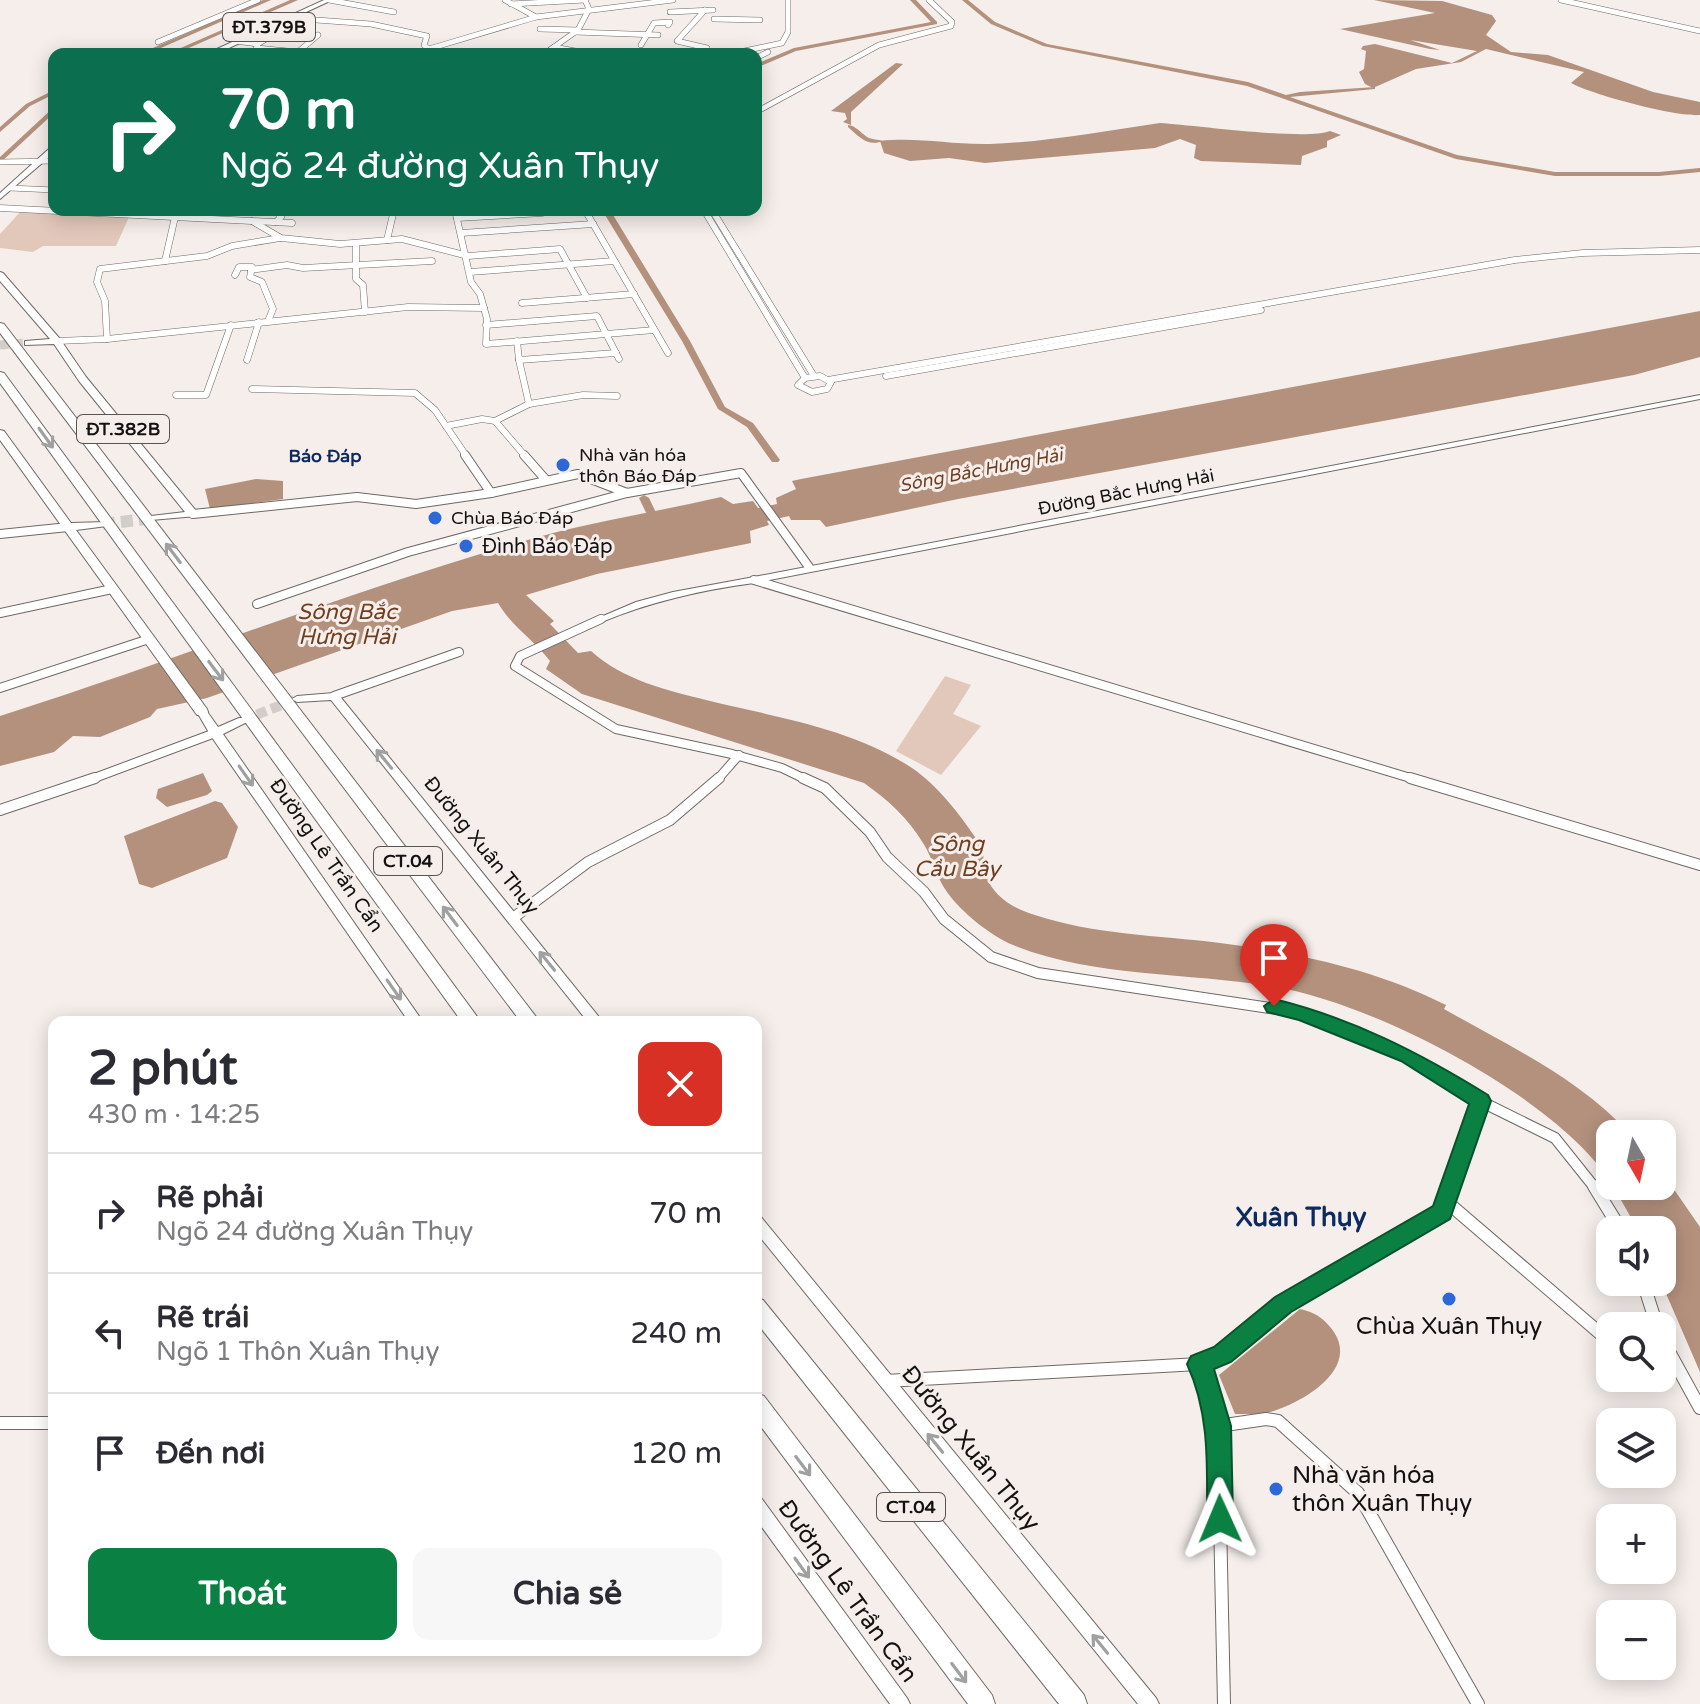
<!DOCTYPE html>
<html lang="vi">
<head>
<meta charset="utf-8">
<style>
	:root { --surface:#fff; --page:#f7f7f7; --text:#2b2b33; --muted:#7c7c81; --line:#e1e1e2; --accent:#0b8043 }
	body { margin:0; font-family:"Varela Round",sans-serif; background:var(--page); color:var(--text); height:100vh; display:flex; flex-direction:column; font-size:30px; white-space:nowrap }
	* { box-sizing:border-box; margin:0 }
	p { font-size:26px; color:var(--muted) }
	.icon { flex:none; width:44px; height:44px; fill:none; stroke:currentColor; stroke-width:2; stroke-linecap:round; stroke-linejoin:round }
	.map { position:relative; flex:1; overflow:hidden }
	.side { position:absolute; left:48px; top:1016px; width:714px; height:640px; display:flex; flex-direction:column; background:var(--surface); border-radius:16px; box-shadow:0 4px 20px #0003 }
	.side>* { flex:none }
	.hud { position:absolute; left:48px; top:48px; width:714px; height:168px; border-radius:16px; box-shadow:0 4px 20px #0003; background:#0b6e4f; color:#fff; overflow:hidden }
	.needle { width:52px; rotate:171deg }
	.buttons { position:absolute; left:1596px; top:1120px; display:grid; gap:16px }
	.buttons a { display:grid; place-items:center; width:80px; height:80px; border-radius:16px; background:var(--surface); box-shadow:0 4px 20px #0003; font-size:40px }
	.pin { position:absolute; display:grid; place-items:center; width:68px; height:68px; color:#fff; margin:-82px -34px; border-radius:50% 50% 50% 0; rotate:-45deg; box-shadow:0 0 8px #0007 }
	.pin .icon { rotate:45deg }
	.me { position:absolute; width:88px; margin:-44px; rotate:359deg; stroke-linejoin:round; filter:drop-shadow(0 0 6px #0008) }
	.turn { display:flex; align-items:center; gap:28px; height:168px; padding:0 40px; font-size:36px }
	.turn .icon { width:104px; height:104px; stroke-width:2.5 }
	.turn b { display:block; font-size:56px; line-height:68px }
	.round { display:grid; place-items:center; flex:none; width:84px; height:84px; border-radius:16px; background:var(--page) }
	.overview { display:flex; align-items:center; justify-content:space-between; height:136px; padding:0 40px }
	h1 { font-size:48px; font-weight:800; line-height:60px }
	.cta { display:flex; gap:16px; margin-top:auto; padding:16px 40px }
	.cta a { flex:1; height:92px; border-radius:16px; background:var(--accent); color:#fff; font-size:32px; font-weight:800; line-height:92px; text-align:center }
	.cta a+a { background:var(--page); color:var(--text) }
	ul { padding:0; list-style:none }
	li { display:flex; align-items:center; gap:24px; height:120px; padding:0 40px; border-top:2px solid var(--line) }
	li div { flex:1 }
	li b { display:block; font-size:30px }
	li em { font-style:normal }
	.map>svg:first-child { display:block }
	.green { fill:#e2c8ba }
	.water { fill:#b3917d }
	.pier { fill:#f5eeeb }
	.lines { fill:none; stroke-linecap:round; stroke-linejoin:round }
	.canal { fill:#b3917d; fill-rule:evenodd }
	.secondary-tunnel { stroke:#d3cdca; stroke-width:10; stroke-dasharray:10 5; stroke-linecap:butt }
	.primary-tunnel-far1 { stroke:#d3cdca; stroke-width:9; stroke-dasharray:9 5; stroke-linecap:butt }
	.primary-tunnel { stroke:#d3cdca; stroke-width:12; stroke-dasharray:12 6; stroke-linecap:butt }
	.minor-far4-casing { stroke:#6e6966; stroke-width:6 }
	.minor-far3-casing { stroke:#6e6966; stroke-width:7 }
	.minor-far2-casing { stroke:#6e6966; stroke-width:10 }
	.minor-far1-casing { stroke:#6e6966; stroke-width:12 }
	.minor-casing { stroke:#6e6966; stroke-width:14 }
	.tertiary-casing { stroke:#6e6966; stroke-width:2 }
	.secondary-casing { stroke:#6e6966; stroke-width:2 }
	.primary-casing { stroke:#6e6966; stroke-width:2 }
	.motorway-casing { stroke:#6e6966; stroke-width:2 }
	.minor-far4 { stroke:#fff; stroke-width:5 }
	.minor-far3 { stroke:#fff; stroke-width:6 }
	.minor-far2 { stroke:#fff; stroke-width:8 }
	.minor-far1 { stroke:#fff; stroke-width:10 }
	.minor { stroke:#fff; stroke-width:12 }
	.tertiary { fill:#fff; fill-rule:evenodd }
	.secondary { fill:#fff; fill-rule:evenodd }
	.primary { fill:#fff; fill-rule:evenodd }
	.motorway { fill:#fff; fill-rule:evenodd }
	.oneway { stroke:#a1a0a0 }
	.route { fill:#0b8043; stroke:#07532c; stroke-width:2 }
	.poi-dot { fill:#2c69d7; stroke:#f5eeeb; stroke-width:3 }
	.labels { text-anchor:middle; stroke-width:6; stroke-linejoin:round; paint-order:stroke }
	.shield { fill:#f5eeeb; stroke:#585452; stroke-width:2 }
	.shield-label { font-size:18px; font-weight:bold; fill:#141211 }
	.far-poi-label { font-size:18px; fill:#141211; stroke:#f5eeeb; text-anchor:start }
	.far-neighbourhood-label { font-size:18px; font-weight:bold; fill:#0d2a5f; stroke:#f5eeeb }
	.far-water-label { font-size:18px; font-style:italic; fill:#6e3e20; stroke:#f5eeeb }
	.far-street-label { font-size:18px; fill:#141211; stroke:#f5eeeb }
	.poi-label { font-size:20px; fill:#141211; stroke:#f5eeeb; text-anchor:start }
	.street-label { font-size:20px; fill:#141211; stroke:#f5eeeb }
	.water-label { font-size:22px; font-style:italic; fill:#6e3e20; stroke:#f5eeeb }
	.near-poi-label { font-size:24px; fill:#141211; stroke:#f5eeeb }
	.near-street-label { font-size:24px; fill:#141211; stroke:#f5eeeb }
	.near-neighbourhood-label { font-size:26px; font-weight:bold; fill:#0d2a5f; stroke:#f5eeeb }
</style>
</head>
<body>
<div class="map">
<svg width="1700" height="1704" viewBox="0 0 1700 1704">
	<rect width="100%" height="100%" fill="#f5eeeb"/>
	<g class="green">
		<path d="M22,210l107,7 -13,29h-73l-10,6 -33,-4v-14z"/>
		<path d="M945,676l26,9 -18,29 28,12 -40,49 -45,-24z"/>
	</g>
	<g class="water">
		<path d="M1374,0l68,1 50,14 4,6 -10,14 25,17 37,3 105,37 47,10v13c-24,2 -107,-20 -129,-32l13,-11 -98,-23 -25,13 -45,7 -43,19 -8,-4 -6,-12 5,-3 2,-18 -5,-2 2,-3 12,-2 77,19 25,-12 -67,-11 30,10 -10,-1 -90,-20 95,-16z"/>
		<path d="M896,63l7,1 -52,48v13l-8,-3 4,-3 -2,-6 -14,-2z"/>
		<path d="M1160,123c34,2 146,18 170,8l11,4 -14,6v6l-25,9 -1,9 -100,-4 -7,-3 2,-13 -16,-6 -25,9 -170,15 -36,-5 -39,3 -26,-8 -4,-12c40,-4 70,4 110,3 58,-2 113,-13 170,-21z"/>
		<path d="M1700,311v46l-66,18 -676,124 -132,28 -6,-7h-29l-2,-4 -22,5 2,4 -19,6 1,12 -154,31 -71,21 28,26 -4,3 28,29 13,-2c32,29 75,39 115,49 69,17 146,28 206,68 25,17 48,46 65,72 7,11 7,22 9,34 6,23 29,35 49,41 60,20 122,20 185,28 78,10 155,26 226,62l-2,4c65,37 135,69 186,125h-20v47c-56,-85 -235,-177 -334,-194 -86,-15 -182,-9 -263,-42 -22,-9 -52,-33 -66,-53 -11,-15 -14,-34 -24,-49 -15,-25 -35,-43 -59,-60l-282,-89 -36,-25 4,-8c-18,-23 -37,-33 -52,-58l-46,8 -245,87 -50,11 -7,8 -50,20 -27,-1 -19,16 -54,14v-50c182,-58 359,-129 542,-180 59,-16 119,-25 179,-39l12,7 20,-3 5,7 19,-4 -1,-6 20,-9 -4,-8 9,-2z"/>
		<path d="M256,479l27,2v18l-73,10 -5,-20z"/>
		<path d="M203,773l9,18 -5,4 -40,12 -11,-9 2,-9z"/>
		<path d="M215,801l7,2 16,24 -11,31 -75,30 -13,-4 -15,-48z"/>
		<path d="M1662,1172l38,55v145l-39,-90 1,-52h-24l-25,-44h49z"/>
		<path d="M1300,1309c14,3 22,8 31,19 30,37 -21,70 -52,81 -14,6 -29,5 -44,5l-16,-39z"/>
	</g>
	<path class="pier" d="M234,632l37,49 -38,13 -36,-49z"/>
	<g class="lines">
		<g class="canal">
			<path d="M263,0h8l-124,54h-8z"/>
			<path d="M290,0h8l-123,54h-8z"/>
			<path d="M910,0h6l21,22v2l-141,27 -40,17v-4l38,-16 137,-26z"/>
			<path d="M962,0h6l27,22 52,22 201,38 38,13 14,-3 75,-5v2l-85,8 167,58 98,17h104l41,-4v4l-41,4h-104l-99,-17 -209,-73 -204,-40 -52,-22z"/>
			<path d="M54,90v4l-24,12 -30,26v-5l26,-23z"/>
			<path d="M54,107v6l-54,50v-6z"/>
			<path d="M848,125c8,1 12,7 19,12 5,3 11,2 16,4 -15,6 -24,-4 -35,-14z"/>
			<path d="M602,210h8l80,131 35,66 28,16 27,37 -2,2h-6l-25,-35 -29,-18 -36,-68z"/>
			<path d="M644,495l5,3 13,27 -2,2h-6l-2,-2 -13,-27z"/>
		</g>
		<path class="secondary-tunnel" d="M243,720l54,-21"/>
		<path class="primary-tunnel-far1" d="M0,345l28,-2"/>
		<path class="primary-tunnel" d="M103,524l52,-6"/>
		<g class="minor-far4-casing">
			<g id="minor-far4">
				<path d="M329,0l65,12"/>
				<path d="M505,0l31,17"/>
				<path d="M1561,0l139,31"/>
				<path d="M511,4l74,-4"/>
				<path d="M705,10l-28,31 30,7"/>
				<path d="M670,12l43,-2"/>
				<path d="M289,18l82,6 56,12 -3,9 7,6 17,3"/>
				<path d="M714,19l46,1"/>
				<path d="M540,29l38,1"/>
				<path d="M575,32l83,3"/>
				<path d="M235,41l23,3 -2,4 42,4 20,-17"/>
				<path d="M158,42l100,-42"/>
				<path d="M258,44l38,-24"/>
				<path d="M641,45l13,-22 16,-1 -2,3"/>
				<path d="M554,47l37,7"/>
				<path d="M412,54l124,-37 137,-17"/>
				<path d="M544,54l34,-24 11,-21 -4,-9"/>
				<path d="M730,54l52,-11 6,-11v-32"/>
				<path d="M756,58l12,-6"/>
				<path d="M756,112l123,-67 72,-19 1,-4 -23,-22"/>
				<path d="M0,162l54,-1"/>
				<path d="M10,188l44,2"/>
			</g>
		</g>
		<g class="minor-far3-casing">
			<g id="minor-far3">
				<path d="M0,208l292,15"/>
				<path d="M275,210l6,7 -5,5"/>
				<path d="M455,210l16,72 9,12 7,25 -1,25 168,-14"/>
				<path d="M585,210l83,143"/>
				<path d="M704,210l101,168"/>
				<path d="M712,210l102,166"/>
				<path d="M457,218l85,-5"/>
				<path d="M252,221l29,17 59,6 62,-5 66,17 92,-7 27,49"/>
				<path d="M461,233l132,-9"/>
				<path d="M387,240l7,-30"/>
				<path d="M356,244v35l7,6 2,27"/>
				<path d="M165,261l10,-44"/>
				<path d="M251,270l36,-5 16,3 129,-7"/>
				<path d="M470,272l144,-11"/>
				<path d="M235,275l4,-8h13l-2,10 12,5 11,27 -5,12"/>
				<path d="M522,303l112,-9"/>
				<path d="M486,325l111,-9 22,43"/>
				<path d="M107,339l-2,-38 -8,-19 3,-13 107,-13 25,-10 48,-8"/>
				<path d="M57,341l50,-2 301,-32 76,1"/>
				<path d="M517,341l2,19 97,-7"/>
				<path d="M247,360l12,-38"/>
				<path d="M820,376l11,6 -4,7 -15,3 -14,-7 7,-7z"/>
				<path d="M886,376l375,-66"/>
				<path d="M828,380l687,-120 68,-7 117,-3"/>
				<path d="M252,389l163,4 20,17 32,47"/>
				<path d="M176,395h30l25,-70"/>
				<path d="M529,404l54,-9 34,1"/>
				<path d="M495,421l34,-17 -10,-44"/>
				<path d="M446,426l36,-7 13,2 31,36"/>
			</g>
		</g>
		<g class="minor-far2-casing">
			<g id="minor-far2">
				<path d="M524,455l22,25"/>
				<path d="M491,493l87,-19 49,19 114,-20 68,94"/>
				<path d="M193,514l164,-17 59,7 75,-11 -26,-38"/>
				<path d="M0,534l68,-7"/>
				<path d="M754,580l663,200"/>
				<path d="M257,604l151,-52 219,-59"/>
				<path d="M0,613l112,-24"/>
				<path d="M601,619l-81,37 -5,10 101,63 116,25 50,14 25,12"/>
				<path d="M0,688l149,-49"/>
				<path d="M334,696l125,-44"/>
				<path d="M89,780l126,-47"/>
				<path d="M717,780l22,-25"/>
			</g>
		</g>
		<g class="minor-far1-casing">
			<g id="minor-far1">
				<path d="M803,778l22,10 45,44 17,25 37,35 20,27 47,38 47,16 265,40 105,43 72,45 75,37 40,50"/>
				<path d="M1410,778l290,87"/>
				<path d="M0,810l95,-32"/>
				<path d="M513,918l75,-56 82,-42 49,-42"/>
				<path d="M1450,1188l30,-87"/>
			</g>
		</g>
		<g class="minor-casing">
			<g id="minor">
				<path d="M1594,1186l27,44"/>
				<path d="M1447,1202l155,133"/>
				<path d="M1643,1282l14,44"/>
				<path d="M1662,1339l38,69"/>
				<path d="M885,1381l314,-17"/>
				<path d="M0,1423h54"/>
				<path d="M1218,1426l48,-7 12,2 80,72 120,211"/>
				<path d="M1224,1704l-6,-278 -10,-45 -9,-17 23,-9 61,-51 159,-92 9,-26"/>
			</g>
		</g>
		<g class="tertiary-casing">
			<path id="tertiary" d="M1700,395v4l-946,184c-52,7 -101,18 -150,38h-6l-2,-2 40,-17 37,-10 81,-15z"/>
		</g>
		<g class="secondary-casing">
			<g id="secondary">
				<path d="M334,693l4,1 265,328h-15l-257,-322 -34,2 -5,-3 5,-3z"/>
				<path d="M202,709l4,1 12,17 21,-9h8l2,2 -2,2 -24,12 200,288h-14l-198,-286 -14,-24z"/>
				<path d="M756,1215l5,2 395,481 3,6h-21l-382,-472z"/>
				<path d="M756,1497l6,2 145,199 3,6h-20l-134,-185z"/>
			</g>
		</g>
		<g class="primary-casing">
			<g id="primary">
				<path d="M324,0h8l-116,54h-10z"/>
				<path d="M51,147h3v6l-54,46v-6z"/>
				<path d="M0,272l3,1 57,66 26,38 111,135v4l-46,4v-4l34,-4 -106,-131 -25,-37 -29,1v-4l25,-2 -50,-58z"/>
				<path d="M0,430l4,1 67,92 36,-1v4l-31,4 131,179 1,3 -1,3h-10l-197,-275z"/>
			</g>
		</g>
		<g class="motorway-casing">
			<g id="motorway">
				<path d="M0,323l4,1 536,698h-19l-521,-689z"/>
				<path d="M0,372l4,1 477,649h-19l-462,-639z"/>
				<path d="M756,1297l7,3 321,395 3,9h-28l-303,-382z"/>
				<path d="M756,1393l8,3 228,299 3,9h-27l-212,-284z"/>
			</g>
		</g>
		<use href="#minor-far4" class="minor-far4"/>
		<use href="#minor-far3" class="minor-far3"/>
		<use href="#minor-far2" class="minor-far2"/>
		<use href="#minor-far1" class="minor-far1"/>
		<use href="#minor" class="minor"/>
		<use href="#tertiary" class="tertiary"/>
		<use href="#secondary" class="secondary"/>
		<use href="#primary" class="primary"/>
		<use href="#motorway" class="motorway"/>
	</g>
	<defs><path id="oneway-shaft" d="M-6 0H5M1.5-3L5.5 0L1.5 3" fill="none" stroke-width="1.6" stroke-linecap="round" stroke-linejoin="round" transform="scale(2)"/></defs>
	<g class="oneway">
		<use href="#oneway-shaft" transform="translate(46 438) rotate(54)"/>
		<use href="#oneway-shaft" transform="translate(173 553) rotate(-127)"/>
		<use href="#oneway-shaft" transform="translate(216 671) rotate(53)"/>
		<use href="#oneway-shaft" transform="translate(384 759) rotate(-129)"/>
		<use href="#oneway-shaft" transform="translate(246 776) rotate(55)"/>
		<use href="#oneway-shaft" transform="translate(450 916) rotate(-127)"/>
		<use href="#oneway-shaft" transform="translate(547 961) rotate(-129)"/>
		<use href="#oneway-shaft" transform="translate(394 990) rotate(55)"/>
		<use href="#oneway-shaft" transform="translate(935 1443) rotate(-129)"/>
		<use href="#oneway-shaft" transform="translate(803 1466) rotate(53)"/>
		<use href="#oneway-shaft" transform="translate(802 1568) rotate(54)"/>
		<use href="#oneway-shaft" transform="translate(1100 1644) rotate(-129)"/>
		<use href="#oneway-shaft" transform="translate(959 1673) rotate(53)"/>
	</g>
	<path class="route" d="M1274,999c78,19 146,54 214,96l3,6 -41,118 -159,93 -60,50 -17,7 17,57 2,93 -4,9 -9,3 -9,-3 -4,-9c0,-54 3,-105 -20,-155l4,-8 23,-9 61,-50 158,-91 36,-102 -68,-43 -102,-41 -32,-8 -3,-6z"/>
	<g class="poi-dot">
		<circle cx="563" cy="465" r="8"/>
		<circle cx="435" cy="518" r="8"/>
		<circle cx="466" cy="546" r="8"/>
		<circle cx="1449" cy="1299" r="8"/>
		<circle cx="1276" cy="1489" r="8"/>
	</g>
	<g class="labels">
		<g class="shield">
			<rect x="223" y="13" width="92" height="28" rx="6"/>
			<rect x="77" y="415" width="92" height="28" rx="6"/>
			<rect x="374" y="847" width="68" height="28" rx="6"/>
			<rect x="877" y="1493" width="68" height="28" rx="6"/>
		</g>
		<g class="shield-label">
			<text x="269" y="33">ĐT.379B</text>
			<text x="123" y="435">ĐT.382B</text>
			<text x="408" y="867">CT.04</text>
			<text x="911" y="1513">CT.04</text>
		</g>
		<g class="far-poi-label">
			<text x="579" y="461">Nhà văn hóa<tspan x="579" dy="21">thôn Báo Đáp</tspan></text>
			<text x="451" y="524">Chùa Báo Đáp</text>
		</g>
		<g class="far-neighbourhood-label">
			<text x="325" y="462">Báo Đáp</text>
		</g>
		<g class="far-water-label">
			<text transform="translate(981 470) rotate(-11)" y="6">Sông Bắc Hưng Hải</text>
		</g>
		<g class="far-street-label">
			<text transform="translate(1126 492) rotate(-11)" y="6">Đường Bắc Hưng Hải</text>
		</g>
		<g class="poi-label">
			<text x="482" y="553">Đình Báo Đáp</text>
		</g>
		<g class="street-label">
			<text transform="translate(482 845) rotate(51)" y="7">Đường Xuân Thụy</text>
			<text transform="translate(327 855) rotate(55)" y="7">Đường Lê Trần Cẩn</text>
		</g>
		<g class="water-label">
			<text x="347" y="619">Sông Bắc<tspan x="347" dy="25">Hưng Hải</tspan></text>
			<text x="957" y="851">Sông<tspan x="957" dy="25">Cầu Bây</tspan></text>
		</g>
		<g class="near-poi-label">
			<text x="1449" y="1334">Chùa Xuân Thụy</text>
			<text x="1292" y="1483" text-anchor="start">Nhà văn hóa<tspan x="1292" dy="28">thôn Xuân Thụy</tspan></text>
		</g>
		<g class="near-street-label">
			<text transform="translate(971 1448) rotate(51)" y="8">Đường Xuân Thụy</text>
			<text transform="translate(848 1591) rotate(54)" y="8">Đường Lê Trần Cẩn</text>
		</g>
		<g class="near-neighbourhood-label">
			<text x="1301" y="1226">Xuân Thụy</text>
		</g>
	</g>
</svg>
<div class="buttons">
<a><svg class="needle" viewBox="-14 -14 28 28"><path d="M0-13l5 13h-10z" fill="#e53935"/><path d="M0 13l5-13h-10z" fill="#7c7c81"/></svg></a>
<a><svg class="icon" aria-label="sound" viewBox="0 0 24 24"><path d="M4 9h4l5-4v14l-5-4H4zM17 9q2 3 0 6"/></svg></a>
<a><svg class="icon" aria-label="search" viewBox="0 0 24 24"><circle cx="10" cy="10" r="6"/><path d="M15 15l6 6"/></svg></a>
<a><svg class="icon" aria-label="layers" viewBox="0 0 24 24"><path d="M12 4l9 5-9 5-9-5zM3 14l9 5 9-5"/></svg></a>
<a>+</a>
<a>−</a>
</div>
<div class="pin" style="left:1274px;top:1006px;background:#d93025"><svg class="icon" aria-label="arrive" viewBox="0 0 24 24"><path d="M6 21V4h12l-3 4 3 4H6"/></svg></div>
<svg class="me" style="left:1220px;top:1519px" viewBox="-20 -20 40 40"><path d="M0-17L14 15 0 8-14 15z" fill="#0b8043" stroke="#fff" stroke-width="4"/></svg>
<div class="hud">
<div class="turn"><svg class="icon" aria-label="right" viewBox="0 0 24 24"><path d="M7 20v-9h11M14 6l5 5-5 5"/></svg><div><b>70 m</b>Ngõ 24 đường Xuân Thụy</div></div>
</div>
<section class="side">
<div class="overview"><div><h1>2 phút</h1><p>430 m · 14:25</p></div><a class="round" style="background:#d93025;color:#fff"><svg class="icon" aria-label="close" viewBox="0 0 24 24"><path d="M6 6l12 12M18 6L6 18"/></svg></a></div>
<ul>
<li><svg class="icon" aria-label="right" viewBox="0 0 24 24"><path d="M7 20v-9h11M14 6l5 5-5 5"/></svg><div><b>Rẽ phải</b><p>Ngõ 24 đường Xuân Thụy</p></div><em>70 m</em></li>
<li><svg class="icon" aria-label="left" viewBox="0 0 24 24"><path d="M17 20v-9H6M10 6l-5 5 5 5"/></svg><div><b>Rẽ trái</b><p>Ngõ 1 Thôn Xuân Thụy</p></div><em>240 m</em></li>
<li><svg class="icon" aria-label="arrive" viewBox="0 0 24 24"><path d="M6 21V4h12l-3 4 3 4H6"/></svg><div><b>Đến nơi</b></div><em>120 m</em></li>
</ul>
<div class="cta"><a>Thoát</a><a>Chia sẻ</a></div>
</section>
</div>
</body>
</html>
